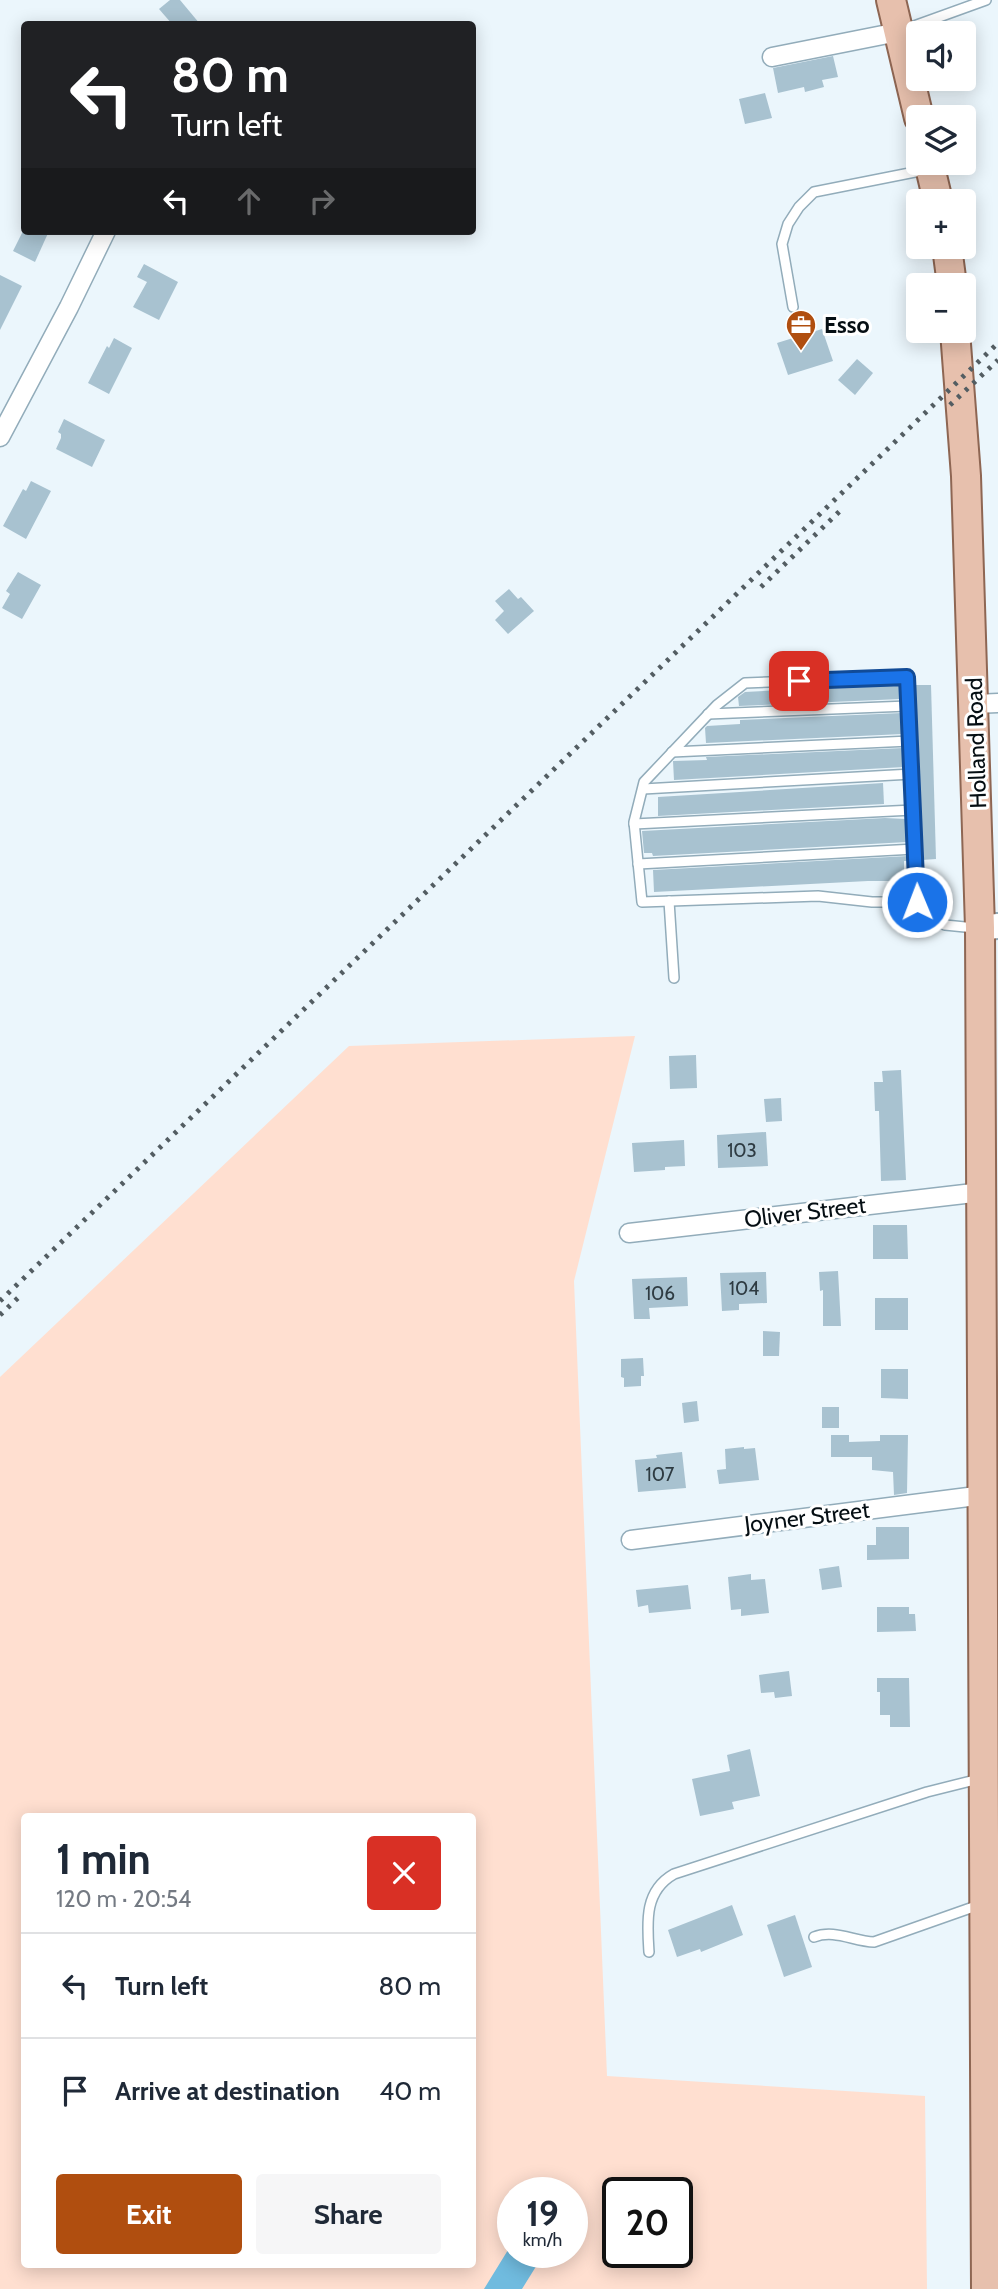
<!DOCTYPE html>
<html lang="en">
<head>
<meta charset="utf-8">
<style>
	:root { --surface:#fff; --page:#f6f6f7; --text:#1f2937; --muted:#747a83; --line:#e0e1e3; --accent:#b04e0f }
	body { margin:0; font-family:Cabin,sans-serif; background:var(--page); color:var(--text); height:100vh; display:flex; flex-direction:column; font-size:26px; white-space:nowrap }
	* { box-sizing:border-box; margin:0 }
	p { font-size:23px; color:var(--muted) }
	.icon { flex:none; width:38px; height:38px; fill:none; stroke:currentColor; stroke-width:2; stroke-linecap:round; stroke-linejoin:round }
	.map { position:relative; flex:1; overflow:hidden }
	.sheet { position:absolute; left:21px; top:1813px; width:455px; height:455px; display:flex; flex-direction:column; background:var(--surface); border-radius:7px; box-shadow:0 4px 18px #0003 }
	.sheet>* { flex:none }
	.hud { position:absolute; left:21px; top:21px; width:455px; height:214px; border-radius:7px; box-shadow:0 4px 18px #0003; background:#202124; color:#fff; overflow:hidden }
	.fabs { position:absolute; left:906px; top:21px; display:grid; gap:14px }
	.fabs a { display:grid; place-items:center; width:70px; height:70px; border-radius:7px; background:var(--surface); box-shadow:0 4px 18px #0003; font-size:35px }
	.speed { position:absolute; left:497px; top:2177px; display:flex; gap:14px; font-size:35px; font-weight:700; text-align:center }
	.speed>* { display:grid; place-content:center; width:91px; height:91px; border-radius:50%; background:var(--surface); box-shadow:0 4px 18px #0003; line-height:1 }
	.speed small { font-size:18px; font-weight:400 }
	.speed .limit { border:4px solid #111; border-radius:10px; background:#fff; color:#111 }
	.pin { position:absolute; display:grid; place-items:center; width:60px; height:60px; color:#fff; margin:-30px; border-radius:14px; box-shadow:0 4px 10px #0006 }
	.me { position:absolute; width:77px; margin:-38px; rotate:359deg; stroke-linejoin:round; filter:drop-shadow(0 0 5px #0008) }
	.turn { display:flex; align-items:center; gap:24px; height:147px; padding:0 35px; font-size:32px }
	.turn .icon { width:91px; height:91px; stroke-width:2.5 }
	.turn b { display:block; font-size:49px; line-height:60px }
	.lanes { display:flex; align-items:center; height:66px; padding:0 35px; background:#0003; justify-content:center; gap:35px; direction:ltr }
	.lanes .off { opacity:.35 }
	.round { display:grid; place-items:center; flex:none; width:74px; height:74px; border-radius:7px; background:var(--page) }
	.overview { display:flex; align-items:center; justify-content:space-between; height:119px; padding:0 35px }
	h1 { font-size:42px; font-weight:700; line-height:52px }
	.cta { display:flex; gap:14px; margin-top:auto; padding:14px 35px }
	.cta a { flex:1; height:80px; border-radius:7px; background:var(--accent); color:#fff; font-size:28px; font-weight:700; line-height:80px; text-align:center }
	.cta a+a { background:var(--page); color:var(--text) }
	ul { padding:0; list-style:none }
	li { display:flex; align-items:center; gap:21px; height:105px; padding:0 35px; border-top:2px solid var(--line) }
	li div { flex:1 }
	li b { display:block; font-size:26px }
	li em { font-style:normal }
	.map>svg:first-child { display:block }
	.green { fill:#ffdfd0; fill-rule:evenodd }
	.water { fill:#70bbdf }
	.building { fill:#a8c2d0 }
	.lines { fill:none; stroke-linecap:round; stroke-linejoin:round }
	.lane-casing { stroke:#92acba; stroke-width:12 }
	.street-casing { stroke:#92acba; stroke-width:21 }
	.secondary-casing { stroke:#92acba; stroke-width:28 }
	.primary-casing { stroke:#8e6653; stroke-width:32 }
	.lane { stroke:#fff; stroke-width:9 }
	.street { stroke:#fff; stroke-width:18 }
	.secondary { stroke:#fff; stroke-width:24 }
	.primary { stroke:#e7c0ad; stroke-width:28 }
	.rail { stroke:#535d62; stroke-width:5; stroke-dasharray:3.5 7; stroke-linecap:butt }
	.route-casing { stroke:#114b97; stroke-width:18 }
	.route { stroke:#1a73e8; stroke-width:12 }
	.labels { text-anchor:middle; stroke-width:6; stroke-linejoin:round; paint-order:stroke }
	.number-label { font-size:19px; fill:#2e3b42 }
	.poi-label { font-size:23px; font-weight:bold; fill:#050e13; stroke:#fff; text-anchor:start }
	.street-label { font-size:23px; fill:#050e13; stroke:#fff }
</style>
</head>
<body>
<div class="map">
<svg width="998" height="2289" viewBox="0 0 998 2289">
	<rect width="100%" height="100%" fill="#ebf6fc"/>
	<path class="green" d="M635,1036l-61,245 33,795 318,20 2,193h-927v-912l349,-331zM24,1816h448v448h-448zM513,2193h59v59h-59zM618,2193h59v59h-59z"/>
	<path class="water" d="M513,2242v10h32l-23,37h-38z"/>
	<g class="building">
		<path d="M170,0h10l20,24h-28l-13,-15z"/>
		<path d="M833,56l5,21 -16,3 2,7 -19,5 -1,-5 -26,6 -5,-25z"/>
		<path d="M765,93l7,25 -27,6 -6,-25z"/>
		<path d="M23,231h26l-14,31 -22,-11z"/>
		<path d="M144,264l34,18 -19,38 -26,-13 14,-25 -10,-5z"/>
		<path d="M0,275l22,11 -22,44z"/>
		<path d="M822,329l11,32 -45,14 -11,-32z"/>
		<path d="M114,338l18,10 -23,46 -21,-11 19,-37 2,2z"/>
		<path d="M857,359l16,14 -18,22 -17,-15z"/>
		<path d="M64,419l41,21 -13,27 -36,-18 5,-11v-4l-3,-2z"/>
		<path d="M31,481l20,10 -25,48 -23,-13 20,-37 3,2z"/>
		<path d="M18,572l23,13 -19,34 -20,-11 8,-14 -4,-3z"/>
		<path d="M509,589l9,10 3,-2 13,14 -26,23 -13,-14 9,-9 -9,-10z"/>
		<path d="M897,684l3,2 1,13 -162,7 -1,-9 7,-5z"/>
		<path d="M914,685h17l5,174 -14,1z"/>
		<path d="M902,713l1,21 -197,9 -1,-15 2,-2 33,-2v-4z"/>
		<path d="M903,748l1,19 -230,13 -1,-19 34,-1 -1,-3z"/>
		<path d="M883,783l1,21 -226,12v-19z"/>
		<path d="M885,818l21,1 1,23 -254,14 -1,-3h-8l-2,-22z"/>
		<path d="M908,856v5h-4v20h-36l-214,11 -1,-22z"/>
		<path d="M696,1055l1,33 -27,1 -1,-33z"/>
		<path d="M901,1070l5,110 -25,1 -2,-70h-4l-1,-29h9l-1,-11z"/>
		<path d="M781,1098l1,23 -16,1 -2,-23z"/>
		<path d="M766,1132l2,34 -50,2 -1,-33z"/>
		<path d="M684,1140l1,26 -20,1v3l-31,2 -2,-29z"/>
		<path d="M873,1225h34l1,34h-35z"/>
		<path d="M838,1271l3,55h-18v-36l-3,1 -1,-19z"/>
		<path d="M766,1272l1,31 -28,1v6l-17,1 -2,-38z"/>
		<path d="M687,1277l1,29 -39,2 1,11h-16l-2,-40z"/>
		<rect x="875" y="1298" width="33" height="32"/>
		<path d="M763,1331l17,1 -1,24h-16z"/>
		<path d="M643,1358l1,18h-3v10l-17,1v-9l-3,-1v-18z"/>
		<path d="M881,1369h27v30l-27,-1z"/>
		<path d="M697,1401l2,20 -15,2 -2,-20z"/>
		<rect x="822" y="1407" width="17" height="21"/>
		<path d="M831,1435h18v7l31,-1v-6h28l-1,58 -13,2 -1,-23 -21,-2v-13h-41z"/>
		<path d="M744,1447v2l11,-1 4,32 -40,4 -2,-14 9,-1 -1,-20z"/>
		<path d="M682,1452l4,36 -48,4 -3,-32 22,-2 -1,-3z"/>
		<path d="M876,1527h33v32l-42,1v-15h9z"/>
		<path d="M839,1566l3,21 -20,3 -3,-21z"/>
		<path d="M751,1574v6l14,-1 4,34 -28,3v-7l-10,1 -3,-33z"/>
		<path d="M688,1585l3,24 -42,4 -1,-8 -10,2 -2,-17z"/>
		<path d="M877,1607h32v7h6l1,17 -39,1z"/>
		<path d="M789,1671l3,25 -17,2 -1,-6 -13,1 -2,-18z"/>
		<path d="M877,1678h32l1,49h-20v-12h-10v-23h-3z"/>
		<path d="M750,1749l10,47 -28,6 2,7 -34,7 -8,-37 38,-8 -3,-16z"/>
		<path d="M732,1905l11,30 -42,17 -1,-3 -23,8 -9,-27z"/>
		<path d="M795,1915l17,52 -28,10 -17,-52z"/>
	</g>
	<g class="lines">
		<g class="lane-casing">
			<g id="lane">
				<path d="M903,30l83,-30"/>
				<path d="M793,307l-11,-63 6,-20 11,-17 15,-15 111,-22"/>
				<path d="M708,714l200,-8"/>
				<path d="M672,752l238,-11"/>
				<path d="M643,789l269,-15"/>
				<path d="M634,824l279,-14"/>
				<path d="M638,864l277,-15"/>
				<path d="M669,901l5,77"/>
				<path d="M917,902h-45l-54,-6 -176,6 -8,-80 10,-40 73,-77 28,-22 162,-6 10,225 9,15 19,8 30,3"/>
				<path d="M814,1937c20,-8 39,4 60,5l105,-37"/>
				<path d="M649,1952c-2,-30 -5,-61 25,-78l253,-82 52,-13"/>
			</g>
		</g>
		<g class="street-casing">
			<g id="street">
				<path d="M772,57l126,-25"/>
				<path d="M0,437l69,-130 37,-76"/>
				<path d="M975,704l23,-1"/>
				<path d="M629,1233l353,-41"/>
				<path d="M631,1540l353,-45"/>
			</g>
		</g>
		<g class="secondary-casing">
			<path id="secondary" d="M980,928l18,-2"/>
		</g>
		<g class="primary-casing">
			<g id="primary">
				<path d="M891,0l28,118"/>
				<path d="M929,163l9,38"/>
				<path d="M947,247l5,38"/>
				<path d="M955,331l11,145 14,452 6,1361"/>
			</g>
		</g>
		<use href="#lane" class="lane"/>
		<use href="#street" class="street"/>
		<use href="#secondary" class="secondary"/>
		<use href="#primary" class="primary"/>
		<g class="rail">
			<path d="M950,405l48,-45"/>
			<path d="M761,587l81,-78"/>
			<path d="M0,1301l998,-958"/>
			<path d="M0,1315l20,-19"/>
		</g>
	</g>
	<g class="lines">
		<g class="route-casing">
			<path id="route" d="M799,681l108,-4 10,225"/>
		</g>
		<use href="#route" class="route"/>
	</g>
	<defs>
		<g id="office-pin" transform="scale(1.575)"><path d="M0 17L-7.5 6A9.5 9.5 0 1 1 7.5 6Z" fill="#b04e0f" stroke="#fff"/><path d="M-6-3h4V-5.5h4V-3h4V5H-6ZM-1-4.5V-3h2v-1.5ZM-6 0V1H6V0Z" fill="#fff"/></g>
	</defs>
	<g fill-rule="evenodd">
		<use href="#office-pin" x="801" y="325"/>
	</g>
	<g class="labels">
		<g class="number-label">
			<text x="742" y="1157">103</text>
			<text x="744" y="1295">104</text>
			<text x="660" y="1300">106</text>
			<text x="660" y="1481">107</text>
		</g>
		<g class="poi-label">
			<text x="824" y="333">Esso</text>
		</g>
		<g class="street-label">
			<text transform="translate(976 743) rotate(-92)" y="8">Holland Road</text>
			<text transform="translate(805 1212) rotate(-7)" y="8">Oliver Street</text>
			<text transform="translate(807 1517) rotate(-7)" y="8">Joyner Street</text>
		</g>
	</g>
</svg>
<div class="fabs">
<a><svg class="icon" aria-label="sound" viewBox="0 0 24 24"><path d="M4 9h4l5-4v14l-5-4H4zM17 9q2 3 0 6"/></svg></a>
<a><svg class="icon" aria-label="layers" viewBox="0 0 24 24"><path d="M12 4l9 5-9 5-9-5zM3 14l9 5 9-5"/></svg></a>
<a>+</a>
<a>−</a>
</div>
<div class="speed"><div>19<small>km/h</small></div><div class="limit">20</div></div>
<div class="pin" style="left:799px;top:681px;background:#d93025"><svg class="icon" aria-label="arrive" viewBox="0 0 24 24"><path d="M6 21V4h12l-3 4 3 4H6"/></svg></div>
<svg class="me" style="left:917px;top:902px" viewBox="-20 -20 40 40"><circle r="17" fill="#1a73e8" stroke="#fff" stroke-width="3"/><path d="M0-11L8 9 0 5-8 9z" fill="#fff"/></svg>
<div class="hud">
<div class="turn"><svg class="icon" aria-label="left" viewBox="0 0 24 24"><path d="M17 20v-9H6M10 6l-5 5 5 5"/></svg><div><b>80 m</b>Turn left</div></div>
<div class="lanes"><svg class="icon" aria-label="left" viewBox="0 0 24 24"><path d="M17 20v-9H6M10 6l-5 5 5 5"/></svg><svg class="icon off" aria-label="ahead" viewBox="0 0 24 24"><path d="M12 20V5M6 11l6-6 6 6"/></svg><svg class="icon off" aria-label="right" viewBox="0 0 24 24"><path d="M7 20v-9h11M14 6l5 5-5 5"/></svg></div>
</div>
<section class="sheet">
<div class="overview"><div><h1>1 min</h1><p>120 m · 20:54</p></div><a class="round" style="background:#d93025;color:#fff"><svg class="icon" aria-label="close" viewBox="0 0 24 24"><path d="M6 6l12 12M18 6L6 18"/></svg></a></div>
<ul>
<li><svg class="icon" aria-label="left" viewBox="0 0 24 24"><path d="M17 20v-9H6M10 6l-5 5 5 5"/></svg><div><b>Turn left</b></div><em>80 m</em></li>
<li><svg class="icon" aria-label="arrive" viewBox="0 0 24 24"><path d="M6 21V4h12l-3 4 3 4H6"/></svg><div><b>Arrive at destination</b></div><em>40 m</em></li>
</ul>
<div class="cta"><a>Exit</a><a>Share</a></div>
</section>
</div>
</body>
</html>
